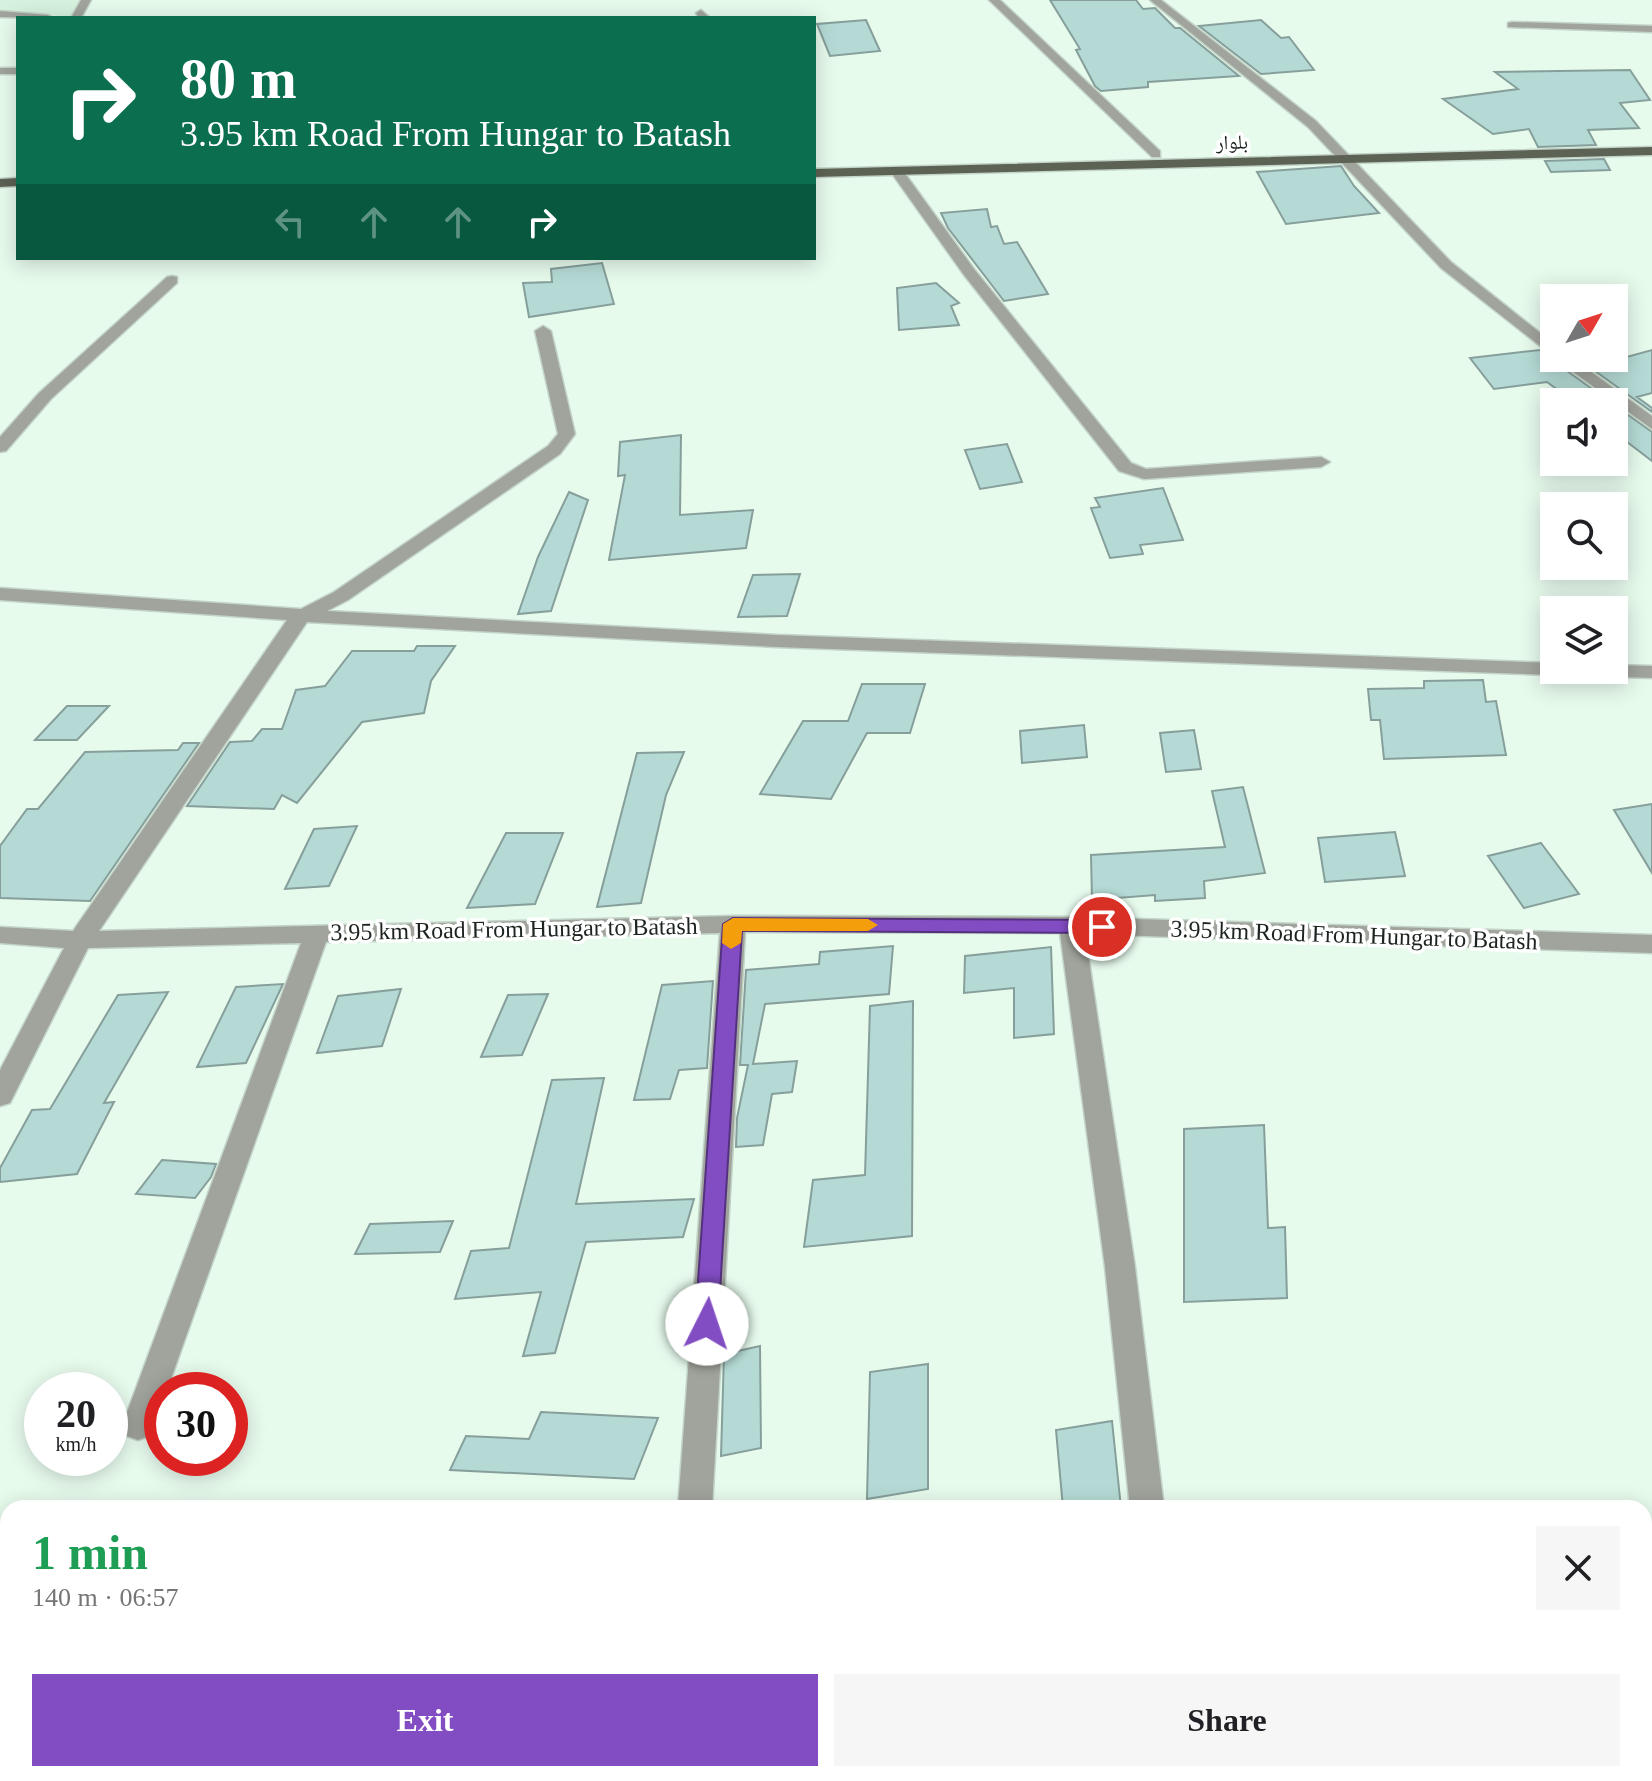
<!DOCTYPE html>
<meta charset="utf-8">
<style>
:root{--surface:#fff;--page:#f6f6f6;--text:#202124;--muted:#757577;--accent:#824cc3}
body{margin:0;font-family:"Times New Roman","Noto Naskh Arabic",serif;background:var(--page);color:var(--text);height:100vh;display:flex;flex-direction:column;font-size:30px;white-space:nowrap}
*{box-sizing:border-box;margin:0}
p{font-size:26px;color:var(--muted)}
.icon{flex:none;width:44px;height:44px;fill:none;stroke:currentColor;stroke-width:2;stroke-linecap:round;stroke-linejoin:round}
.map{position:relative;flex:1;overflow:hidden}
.sheet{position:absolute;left:0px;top:1500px;width:1652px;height:282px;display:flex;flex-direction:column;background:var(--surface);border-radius:24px 24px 0 0;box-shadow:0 4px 20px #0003}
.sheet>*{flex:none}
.hud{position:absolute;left:16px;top:16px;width:800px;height:244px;border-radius:0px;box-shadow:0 4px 20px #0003;background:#0b6e4f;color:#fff;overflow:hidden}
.needle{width:52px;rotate:51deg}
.tools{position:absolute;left:1540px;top:284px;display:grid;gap:16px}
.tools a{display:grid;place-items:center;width:88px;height:88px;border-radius:0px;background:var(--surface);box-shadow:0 4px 20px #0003;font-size:40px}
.speed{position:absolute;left:24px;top:1372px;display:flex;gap:16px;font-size:40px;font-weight:700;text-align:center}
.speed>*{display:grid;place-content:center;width:104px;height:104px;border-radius:50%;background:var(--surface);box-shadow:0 4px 20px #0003;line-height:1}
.speed small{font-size:20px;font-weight:400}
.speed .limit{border:12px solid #d22;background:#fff;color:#111}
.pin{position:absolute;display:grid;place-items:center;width:68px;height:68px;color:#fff;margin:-34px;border:4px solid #fff;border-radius:50%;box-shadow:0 2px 8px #0007}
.me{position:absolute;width:88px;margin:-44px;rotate:4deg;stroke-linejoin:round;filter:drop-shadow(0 0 6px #0008)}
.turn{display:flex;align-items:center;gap:28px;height:168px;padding:0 32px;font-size:36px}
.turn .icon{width:104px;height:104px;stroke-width:2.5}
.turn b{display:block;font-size:56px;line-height:68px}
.lanes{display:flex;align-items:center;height:76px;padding:0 32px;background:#0003;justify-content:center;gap:40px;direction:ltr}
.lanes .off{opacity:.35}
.round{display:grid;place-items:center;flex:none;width:84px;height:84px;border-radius:0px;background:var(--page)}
.headline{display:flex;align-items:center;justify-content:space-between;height:136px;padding:0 32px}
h1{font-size:48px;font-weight:800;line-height:60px;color:#1e9e55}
.action{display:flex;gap:16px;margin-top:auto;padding:16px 32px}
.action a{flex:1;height:92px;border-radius:0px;background:var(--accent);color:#fff;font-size:32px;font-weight:800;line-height:92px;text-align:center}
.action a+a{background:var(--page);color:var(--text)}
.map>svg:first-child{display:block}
.built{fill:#d6f2df}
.building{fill:#b5dad5;stroke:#869f9b;stroke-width:2}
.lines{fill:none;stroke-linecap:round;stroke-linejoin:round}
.minor-casing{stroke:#c3d4c8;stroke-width:3}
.major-casing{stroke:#c3d4c8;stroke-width:3}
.minor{fill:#a1a49c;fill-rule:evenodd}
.major{fill:#5c6254;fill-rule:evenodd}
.route{fill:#824cc3;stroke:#54317f;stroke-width:2}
.slow{fill:#f59e0b}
.labels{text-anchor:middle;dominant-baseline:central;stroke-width:7;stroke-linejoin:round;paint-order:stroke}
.far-street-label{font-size:20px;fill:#1d241f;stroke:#fff}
.street-label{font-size:24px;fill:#1d241f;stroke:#fff}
</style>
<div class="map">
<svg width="1652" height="1781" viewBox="0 0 1652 1781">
<rect width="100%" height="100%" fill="#e7fbed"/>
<path class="built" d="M0 0H80L71 17 0 10Z"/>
<path class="building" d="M1050 0H1136L1143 9 1155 8 1175 28H1180L1239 76 1148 82V87L1101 91 1095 86 1076 50 1080 49Z
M866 20 880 51 830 56 817 24Z
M1261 20 1281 38 1289 37 1314 70 1261 74 1199 26Z
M1630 70 1650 100 1620 103 1639 128 1588 130 1596 145 1538 147 1529 129 1493 134 1443 99 1518 89 1495 72Z
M1604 159 1610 170 1551 172 1545 161Z
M1341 166 1354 186 1379 213 1286 224 1257 172Z
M987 209 991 227 997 226 1004 244 1017 242 1048 294 1004 301 948 228 941 213Z
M602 263 614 304 529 317 523 283 552 282 551 269Z
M936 283 959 303 951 306 959 325 899 330 897 288Z
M1540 350 1552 360 1610 402H1574L1547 382 1494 389 1470 358Z
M1652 350V393L1637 397 1652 408V412L1577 358H1589L1598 365Z
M1614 405 1652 432V461L1614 432Z
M681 435 680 515 753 510 746 548 609 560 625 475 618 476 620 442Z
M1007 444 1022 482 980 489 965 450Z
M1163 488 1183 540 1140 545 1143 554 1110 558 1091 508 1100 507 1095 498Z
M569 492 588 500 551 611 518 614 538 557Z
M800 574 787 616 738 617 753 575Z
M417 646H455L431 681 424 713 362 722 297 803 282 795 274 809 187 806 230 742 252 741 262 729H282L296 690 325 686 352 651H414Z
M1483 680 1486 702 1496 701 1506 755 1384 759 1380 720H1371L1368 689 1424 688V681Z
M862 684H925L910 733H867L831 799 760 794 803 721H848Z
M67 706H109L77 740H35Z
M1084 725 1087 757 1022 763 1020 731Z
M1194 730 1201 769 1166 772 1160 733Z
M183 743H199L90 901 0 898V846L27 809H38L85 752 178 750Z
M684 752 666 795 641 903 597 907 637 753Z
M1243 787 1265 873 1204 881 1205 898 1155 901V895L1092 900 1091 855 1225 847 1212 791Z
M1652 804V873L1614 810Z
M357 826 329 886 285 889 314 829Z
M1395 832 1405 876 1325 882 1318 838Z
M506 833H563L535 904 467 908Z
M1541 843 1579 894 1524 908 1488 856Z
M893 946 889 994 765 1004 753 1064 797 1061 792 1092 772 1094 763 1145 736 1147 737 1118 748 1065H740L746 970 819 964 820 952Z
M1051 947 1054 1034 1014 1038V988L964 993 965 956Z
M713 981 707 1068 679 1070 670 1099 634 1100 662 985Z
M283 984 246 1063 197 1067 236 987Z
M401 989 382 1046 317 1053 338 996Z
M168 992 104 1103 114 1102 77 1174 0 1182V1168L32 1110 50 1109 118 995Z
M548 994 522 1055 481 1057 508 995Z
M913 1001 912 1236 804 1247 813 1180 865 1175 870 1006Z
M604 1078 576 1204 694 1199 683 1237 586 1242 555 1353 523 1356 541 1292 455 1299 471 1251 509 1248 552 1080Z
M1264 1125 1268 1228 1285 1227 1287 1298 1184 1302V1129Z
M162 1160 216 1164 211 1177 195 1198 136 1194Z
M453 1221 440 1252 355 1254 370 1224Z
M760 1346 761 1448 721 1456 724 1354Z
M928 1364V1489L867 1499 870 1372Z
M541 1412 658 1418 634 1479 450 1470 466 1436 529 1439Z
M1112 1421 1121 1508H1063L1056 1430Z"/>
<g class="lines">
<defs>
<path id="minor" d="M81 0H91L81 18H71Z
M989 0H1000L1160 151V157H1152Z
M1150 0H1161L1316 121 1451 262 1554 344V357L1441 268 1308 127Z
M701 10 710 18H699L696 13Z
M0 11 48 15 53 18 0 17Z
M1512 22 1652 26V32L1508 27V23Z
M0 68H18V74H0Z
M891 168H901L974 269 1131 463 1146 469 1321 457 1330 462 1321 467 1144 479 1119 471 964 275 890 171Z
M172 276 177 277V283L51 399 6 451 0 452V437L39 393 167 277Z
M543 326 551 331 575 434 560 454 348 600 327 611 777 635 1554 663V670H1564L1554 675 777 647 307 622 99 931 733 916 1071 917 1652 935V953L1085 934 1135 1267 1164 1508H1130L1105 1267 1060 933 745 932 712 1508H678L720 933 326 942 167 1390H162C162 1407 156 1421 149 1436L138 1440 127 1436 122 1426 301 943 88 948 10 1103 0 1106V1070L64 948 0 943V927L73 931 287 620 0 600V588L301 609 334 592 548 446 558 434 535 331Z
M1554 358H1572L1652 416V429Z
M1614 665 1652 666V678L1593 676 1583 670H1614Z
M659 1774H697L696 1781H658Z
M1158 1774H1196L1197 1781H1159Z"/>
<path id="major" d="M1652 147V155L814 177V169Z
M18 178V186L0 187V179Z"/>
</defs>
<use href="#minor" class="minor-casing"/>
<use href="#major" class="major-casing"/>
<use href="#minor" class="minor"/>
<use href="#major" class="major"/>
</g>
<path class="route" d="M733 918 1102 920 1112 927 1102 933 742 931 718 1324 715 1331 707 1334 699 1331 695 1324 723 924Z"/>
<path class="slow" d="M733 918 868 919 878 925 868 931H742L741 943 731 949 722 943 723 924Z"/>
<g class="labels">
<g class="far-street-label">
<text transform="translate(1232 142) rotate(-2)">بلوار</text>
</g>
<g class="street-label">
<text transform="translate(514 929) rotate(-1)">3.95 km Road From Hungar to Batash</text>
<text transform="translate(1354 935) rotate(2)">3.95 km Road From Hungar to Batash</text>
</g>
</g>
</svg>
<div class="tools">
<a><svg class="needle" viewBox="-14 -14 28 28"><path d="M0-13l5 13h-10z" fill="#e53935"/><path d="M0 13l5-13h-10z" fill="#757577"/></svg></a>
<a><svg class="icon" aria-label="sound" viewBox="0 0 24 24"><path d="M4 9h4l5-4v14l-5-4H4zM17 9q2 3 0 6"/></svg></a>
<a><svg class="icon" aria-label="search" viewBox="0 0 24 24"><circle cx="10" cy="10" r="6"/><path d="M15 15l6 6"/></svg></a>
<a><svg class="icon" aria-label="layers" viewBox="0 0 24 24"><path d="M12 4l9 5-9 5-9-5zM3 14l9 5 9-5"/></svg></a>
</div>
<div class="speed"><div>20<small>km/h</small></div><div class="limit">30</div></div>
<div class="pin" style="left:1102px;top:927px;background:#d93025"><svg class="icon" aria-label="arrive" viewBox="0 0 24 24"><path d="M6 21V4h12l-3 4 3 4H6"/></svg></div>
<svg class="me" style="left:707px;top:1324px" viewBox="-20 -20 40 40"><circle r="19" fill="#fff"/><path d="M0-13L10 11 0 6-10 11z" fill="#824cc3"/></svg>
<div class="hud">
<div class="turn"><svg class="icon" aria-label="right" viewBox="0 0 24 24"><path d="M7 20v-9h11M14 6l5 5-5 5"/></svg><div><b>80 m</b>3.95 km Road From Hungar to Batash</div></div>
<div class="lanes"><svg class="icon off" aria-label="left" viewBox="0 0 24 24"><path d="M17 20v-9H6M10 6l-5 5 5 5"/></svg><svg class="icon off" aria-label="ahead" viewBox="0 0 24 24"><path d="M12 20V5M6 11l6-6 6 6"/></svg><svg class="icon off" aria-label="ahead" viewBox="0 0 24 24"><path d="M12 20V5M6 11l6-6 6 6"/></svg><svg class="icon" aria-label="right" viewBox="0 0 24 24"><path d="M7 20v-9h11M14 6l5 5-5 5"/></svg></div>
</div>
<section class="sheet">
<div class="headline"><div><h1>1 min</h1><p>140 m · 06:57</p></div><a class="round"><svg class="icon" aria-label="close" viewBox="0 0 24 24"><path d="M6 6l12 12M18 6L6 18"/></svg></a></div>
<div class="action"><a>Exit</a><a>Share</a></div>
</section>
</div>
